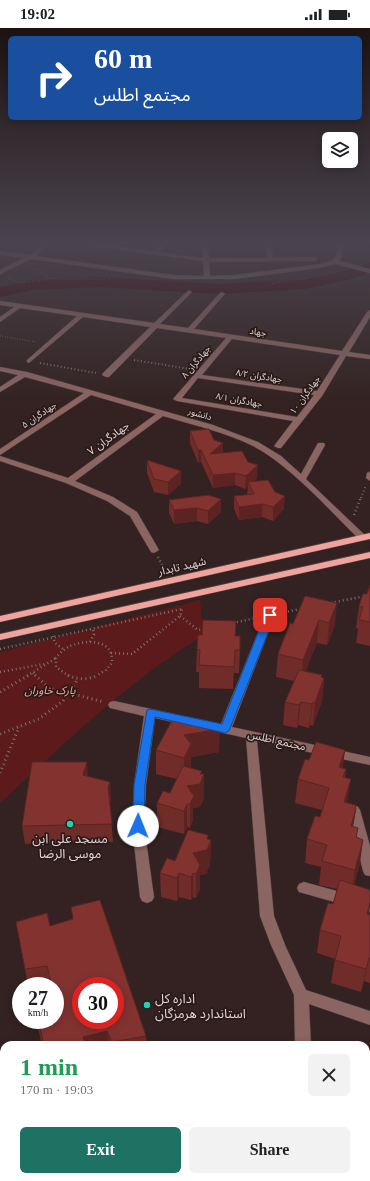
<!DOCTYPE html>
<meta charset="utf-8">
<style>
:root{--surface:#fff;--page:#f2f2f2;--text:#202124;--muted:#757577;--accent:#1e7264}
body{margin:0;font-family:"Times New Roman","Noto Sans Arabic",serif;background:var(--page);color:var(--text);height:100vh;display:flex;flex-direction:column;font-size:15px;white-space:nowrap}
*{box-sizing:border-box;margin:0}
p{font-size:13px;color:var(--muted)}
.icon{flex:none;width:22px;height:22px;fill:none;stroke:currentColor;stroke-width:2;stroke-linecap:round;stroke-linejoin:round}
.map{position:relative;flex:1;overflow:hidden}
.panel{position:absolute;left:0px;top:1013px;width:370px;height:140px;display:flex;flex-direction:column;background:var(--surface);border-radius:12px 12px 0 0;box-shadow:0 2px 10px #0003}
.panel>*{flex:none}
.banner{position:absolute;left:8px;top:8px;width:354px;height:84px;border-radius:6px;box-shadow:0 2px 10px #0003;background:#1a4fa0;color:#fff;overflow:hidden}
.buttons{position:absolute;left:322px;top:104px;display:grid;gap:8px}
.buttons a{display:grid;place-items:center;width:36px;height:36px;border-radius:6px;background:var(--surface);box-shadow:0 2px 10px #0003;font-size:20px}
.speed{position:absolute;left:12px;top:949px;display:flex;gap:8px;font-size:20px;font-weight:700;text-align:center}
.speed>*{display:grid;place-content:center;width:52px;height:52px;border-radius:50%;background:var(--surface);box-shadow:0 2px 10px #0003;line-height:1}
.speed small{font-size:10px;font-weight:400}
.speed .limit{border:6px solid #d22;background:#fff;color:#111}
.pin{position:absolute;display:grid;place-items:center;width:34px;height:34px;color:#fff;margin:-17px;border-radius:8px;box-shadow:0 2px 6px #0006}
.me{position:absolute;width:44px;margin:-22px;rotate:1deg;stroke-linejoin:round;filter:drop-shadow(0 0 3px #0008)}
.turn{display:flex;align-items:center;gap:14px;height:84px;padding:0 20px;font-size:18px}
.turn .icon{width:52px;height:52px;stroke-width:2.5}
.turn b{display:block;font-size:28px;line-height:34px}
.round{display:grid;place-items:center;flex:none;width:42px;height:42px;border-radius:6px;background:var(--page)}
.head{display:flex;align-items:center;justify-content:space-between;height:68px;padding:0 20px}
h1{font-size:24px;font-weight:600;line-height:30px;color:#1e9e55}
.button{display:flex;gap:8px;margin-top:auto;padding:8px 20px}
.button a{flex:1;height:46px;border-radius:6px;background:var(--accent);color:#fff;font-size:16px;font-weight:600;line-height:46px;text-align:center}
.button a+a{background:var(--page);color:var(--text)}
.status{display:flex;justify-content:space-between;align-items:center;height:28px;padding:0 20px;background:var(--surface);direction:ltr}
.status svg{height:11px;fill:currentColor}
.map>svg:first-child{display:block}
.built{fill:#412927}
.green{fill:#5c1b1a}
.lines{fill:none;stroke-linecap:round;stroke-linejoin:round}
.river{fill:#360002;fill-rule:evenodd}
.minor-casing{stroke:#4f3e3d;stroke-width:1}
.major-casing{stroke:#4f3e3d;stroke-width:1}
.path-far3{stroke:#7f706f;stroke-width:1.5;stroke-dasharray:0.5 2;stroke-linecap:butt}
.path-far2{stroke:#7f706f;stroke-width:2;stroke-dasharray:1 2.5;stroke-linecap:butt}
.path-far1{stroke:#7f706f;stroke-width:2.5;stroke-dasharray:1 3;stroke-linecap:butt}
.path{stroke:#7f706f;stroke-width:3;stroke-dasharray:1 3.5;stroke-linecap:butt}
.minor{fill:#8b6562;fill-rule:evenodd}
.major{fill:#f0a29c;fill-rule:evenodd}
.wall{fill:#702c29}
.shaded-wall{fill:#5b2422}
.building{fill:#823330;stroke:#5b2422;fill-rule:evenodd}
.route{fill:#1a73e8;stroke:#114b97}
.poi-dot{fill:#1bd5b2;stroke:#291917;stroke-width:1.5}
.labels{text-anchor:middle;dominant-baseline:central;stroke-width:3.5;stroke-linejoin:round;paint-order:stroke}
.far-street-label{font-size:9px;fill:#e0d4d3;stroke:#291917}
.street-label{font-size:11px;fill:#e0d4d3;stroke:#291917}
.park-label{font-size:11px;font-style:italic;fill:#f3aca6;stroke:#291917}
.near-poi-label{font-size:13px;fill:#e0d4d3;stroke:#291917}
</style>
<div class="status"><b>19:02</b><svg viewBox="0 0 49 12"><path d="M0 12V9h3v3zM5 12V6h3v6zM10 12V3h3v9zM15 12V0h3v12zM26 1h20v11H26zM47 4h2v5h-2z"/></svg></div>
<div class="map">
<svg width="370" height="1153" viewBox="0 0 370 1153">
<rect width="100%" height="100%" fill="#332221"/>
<path class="built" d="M271 214H313L310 230 274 229Z"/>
<path class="green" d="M200 572 204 607C128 653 65 715 0 775V624Z"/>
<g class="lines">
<path class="river" d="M370 234V244L355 250 306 261 219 266 98 259 32 262 0 269V259L32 252 98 249 219 256 306 251 346 243Z"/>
<defs>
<path id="minor" d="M48 214H54L36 228 173 247 204 248 203 233 87 218 84 216 88 214 153 223 162 214H168L159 224 203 230 202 214H208L209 230H268L265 214H271L273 230 315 229 318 231 315 233 209 234 210 248 234 247 320 236C336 232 336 231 338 214H344L342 229 339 233 370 241V245L335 236 320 240 234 251H173L31 231 0 246V242L24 230 0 227V223L30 227Z
M189 262 192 264 160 296 188 300 220 265 222 264 225 266 224 267 194 301 342 323 367 284 370 282V289L349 324 370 327V331L346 328 322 368 281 420H278L274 418 293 393 177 373 173 371 226 310 157 300 109 349H106L102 347 103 345 150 299 83 289 29 335 27 334V332L77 288 20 280 0 294V289L14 279 0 277V273L154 295ZM232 311 340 327 317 363 202 347ZM198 350 314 367 297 389 182 370Z
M0 339 27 344 213 397 258 414 281 428 301 446 318 415H324L325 417 306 451 368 510 366 512H360C328 481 291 438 253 418 225 404 193 397 163 388L75 453 113 469 137 484 159 522 154 525 151 524 130 488 107 473 66 455 0 433V428L68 450 156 386 91 367 0 427V421L84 365 25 349 0 364V359L18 347 0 343Z
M370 444V453L366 450 367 445Z
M270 584 275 587 232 699 370 729V737L257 713 274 888 285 917 306 962 370 983V997L309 976 311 1017H295L294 967 271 917 260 888 246 710 155 690 146 757 144 798 154 869 152 873 147 875 142 873 140 869 132 798 134 757 144 688 110 680 108 677 110 674 114 673 221 696 265 587Z
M354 777 358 779 360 782 370 818V848L365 847 363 843 348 782 350 779Z
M304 854 370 872V884L299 864 297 860 299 856Z
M300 1149H318V1153H300Z"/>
<path id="major" d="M370 505V511L0 594V588Z
M370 524V530L0 612V606Z"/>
</defs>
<use href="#minor" class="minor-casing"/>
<use href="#major" class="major-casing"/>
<path class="path-far3" d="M316 224 317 214
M30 240 40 242 50 251
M8 250 21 255 50 251H110
M272 255 309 250
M0 308 37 314"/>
<path class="path-far2" d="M134 332 190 341
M40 335 96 345
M361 470 366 457"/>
<path class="path-far1" d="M354 487 361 469
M158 529 166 544
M331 575 370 567
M280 585 301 581
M180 588 198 602 205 601
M233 595 256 590
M53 608 55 615 63 621
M90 614 94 606 92 599
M0 621 182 581
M111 625 132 626 180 588 182 581
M0 644 44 636
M33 645 36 648
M27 648 56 630
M69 648 56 639V630C59 626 63 622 68 619 79 613 105 610 111 625 112 628 112 632 112 635L106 642 96 648"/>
<path class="path" d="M35 647 49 660 104 674
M68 647C78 652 88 652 98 647
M0 664 29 647
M0 706 39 691 63 673 78 651
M0 745 19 699"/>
<use href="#minor" class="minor"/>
<use href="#major" class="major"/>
</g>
<path class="wall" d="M190 403 223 415V425L248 434 257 450 253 454 284 481 273 493 262 489 239 492 234 481V468L247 467 248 458 245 461 235 457 213 460 201 434 198 435 190 415Z
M147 432 181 443V456L168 467 154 464 147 445Z
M221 471V484L208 496 197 493 174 496 169 485V472Z
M370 557V618L356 615 358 601 356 600 359 578 367 566Z
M305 568 335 597 327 617 317 615 305 643 322 647V650H324L322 673 313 698 310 697 309 700 298 697 297 700 283 697 285 674 294 653 276 649 278 626 293 596Z
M235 608 240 622 239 645H234L233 661 199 660V644H196L197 621Z
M198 696 219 724 191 729V740L201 746H204V770L200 779 193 780V792L190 800 187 799 184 806 157 799V775L170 765 177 751 156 746V722Z
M345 722 342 740 346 741 345 750 347 775 356 781 353 798 357 809 360 835 354 857 369 887H370V955L364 953 361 964 331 955 335 931 317 925 320 902 333 876 337 861 319 857 321 839 305 835 307 811 320 789 322 782 295 775 298 751 309 732Z
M88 748 111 772 110 776 113 814 25 816 22 798Z
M208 807V811L211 812 210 836 206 846 200 847V861L196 870 193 869 191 872 179 869 177 873 161 869 160 845 175 833Z
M16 894 50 898 146 1008 147 1017H42L36 992H55V958H50L49 956 34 958H28Z"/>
<path class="shaded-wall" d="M223 415V427L210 426Z
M198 422H201V434L198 435Z
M258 437 257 450 249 457 248 454V458L245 461 246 448Z
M181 443V456L168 467V454Z
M235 445V457L213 460V447Z
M285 468 284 481 273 493V479Z
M221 471V484L208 496V483Z
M262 476V489L239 492V479Z
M197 480V493L174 496V482Z
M337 575 335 597 327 617 329 595Z
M319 592 317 615 301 655 303 632Z
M235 622 234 645 233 661 234 639Z
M322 647 320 661 324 650 322 673 313 698 315 675Z
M301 674 298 697 297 700 299 677Z
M313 674 310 697 309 700 312 676Z
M198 693V704L220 701 219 724 191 729V739L184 753V707Z
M345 722 342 745 339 739Z
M87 734 88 752 83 747Z
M202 743 201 752 204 746V770L200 779 193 780V792L190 800V776L187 758 200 746Z
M351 751 347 775 340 798 344 774Z
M110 754 111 772 109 778 108 759Z
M187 776V799L184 806V783Z
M356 781 352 805 351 798Z
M208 807V820L211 812 210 836 206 846 200 847V861L196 870V846L193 845V869L191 872V849L193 825 207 811Z
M363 812 360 835 351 865 355 842Z
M179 845V869L177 873V850Z
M370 874V878L369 886 363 910 367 886Z
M369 930 364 953 361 964 366 941Z
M107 1003 109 1017H84L83 1009Z"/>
<path class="building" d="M209 401 214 412 223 415 210 426 242 423 248 434 258 437 246 448 235 445 213 447 201 422H198L190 403Z
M147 432 181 443 168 454 154 451Z
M268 452 275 464 285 468 273 479 262 476 239 479 234 468 254 466 248 454Z
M208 467 221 471 208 483 197 480 174 482 169 472Z
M370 557V594L359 592 363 579 359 578 363 566H367Z
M305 568 337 575 329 595 319 592 303 632 278 626 290 595 293 596Z
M203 592 236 593 235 608H240V622H235L234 639 199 637 200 622 197 621 198 607H202Z
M299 642 322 647 321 649 324 650 315 675 313 674 312 676 301 674 299 677 285 674Z
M175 687 198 693 197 695 220 701 184 707 191 716 184 730 156 722Z
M316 714 345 722 339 739 346 741 343 749 351 751 344 774 355 777 356 781 351 798 358 800 356 809 363 812 355 842 322 833 327 817 307 811 315 788 320 789 329 760 298 751 305 731 309 732Z
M32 734H87L83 747 110 754 108 759 112 796 22 798Z
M183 738 202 743 200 746H204L200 756 187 758 194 768 190 776H187L184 783 157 775 163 763 170 765Z
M188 802 208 807 207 811 211 812 207 822 193 825 200 837 196 846 193 845 191 849 179 845 177 850 160 845 167 830 175 833Z
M340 852 370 862V874L367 886 370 887V930H369L366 941 335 932 341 908 320 902 328 875 333 876Z
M100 872 146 1008 112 1014 107 1003 83 1009 86 1017H44L38 992H55V958H52L47 938 25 941 16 894 47 885 50 898 73 891 71 879ZM81 958H115V992H81Z"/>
<linearGradient id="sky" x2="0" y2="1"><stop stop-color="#1c1312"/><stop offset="0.57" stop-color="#4a444e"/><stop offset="1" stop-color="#4a444e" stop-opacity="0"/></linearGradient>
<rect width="370" height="376" fill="url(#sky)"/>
<path class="route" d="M270 584 275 587 229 703 225 705 155 689 145 757 144 798 143 801 138 802 134 801 133 798 134 757 147 682 150 681 222 696 265 587Z"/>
<g class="poi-dot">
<circle cx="70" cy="796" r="4"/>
<circle cx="147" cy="977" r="4"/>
</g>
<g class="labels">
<g class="far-street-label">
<text transform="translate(258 304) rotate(8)">جهاد</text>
<text transform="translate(196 334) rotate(-50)">جهادگران ۸</text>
<text transform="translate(259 348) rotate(9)">جهادگران ۸/۲</text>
<text transform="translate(305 367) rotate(-54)">جهادگران ۱۰</text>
<text transform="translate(239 372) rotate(10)">جهادگران ۸/۱</text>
<text transform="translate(200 386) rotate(16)">دانشور</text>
<text transform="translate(39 387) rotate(-34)">جهادگران ۵</text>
</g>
<g class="street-label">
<text transform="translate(108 410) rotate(-36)">جهادگران ۷</text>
<text transform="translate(182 538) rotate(-13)">شهید تابدار</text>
<text transform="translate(277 712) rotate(13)">مجتمع اطلس</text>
</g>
<g class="park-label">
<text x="50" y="662">پارک خاوران</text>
</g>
<g class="near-poi-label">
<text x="70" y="810">مسجد علی ابن<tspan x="70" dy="15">موسی الرضا</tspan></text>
<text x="155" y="970" text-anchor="start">اداره کل<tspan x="155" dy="15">استاندارد هرمزگان</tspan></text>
</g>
</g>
</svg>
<div class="buttons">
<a><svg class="icon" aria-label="layers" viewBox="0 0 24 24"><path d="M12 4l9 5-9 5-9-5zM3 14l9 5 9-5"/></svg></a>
</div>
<div class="speed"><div>27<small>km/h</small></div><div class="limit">30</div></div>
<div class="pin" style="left:270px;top:587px;background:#d93025"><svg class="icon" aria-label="arrive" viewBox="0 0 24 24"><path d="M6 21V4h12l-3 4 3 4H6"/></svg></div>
<svg class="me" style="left:138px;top:798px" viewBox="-20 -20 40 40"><circle r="19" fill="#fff"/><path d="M0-13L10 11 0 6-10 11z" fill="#1a73e8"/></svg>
<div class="banner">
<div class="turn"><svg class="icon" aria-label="right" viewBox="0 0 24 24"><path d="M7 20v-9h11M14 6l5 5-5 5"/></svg><div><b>60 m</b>مجتمع اطلس</div></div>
</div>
<section class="panel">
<div class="head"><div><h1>1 min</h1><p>170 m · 19:03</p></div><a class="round"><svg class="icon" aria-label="close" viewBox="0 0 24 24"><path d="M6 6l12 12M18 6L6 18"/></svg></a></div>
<div class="button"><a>Exit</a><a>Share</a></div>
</section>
</div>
